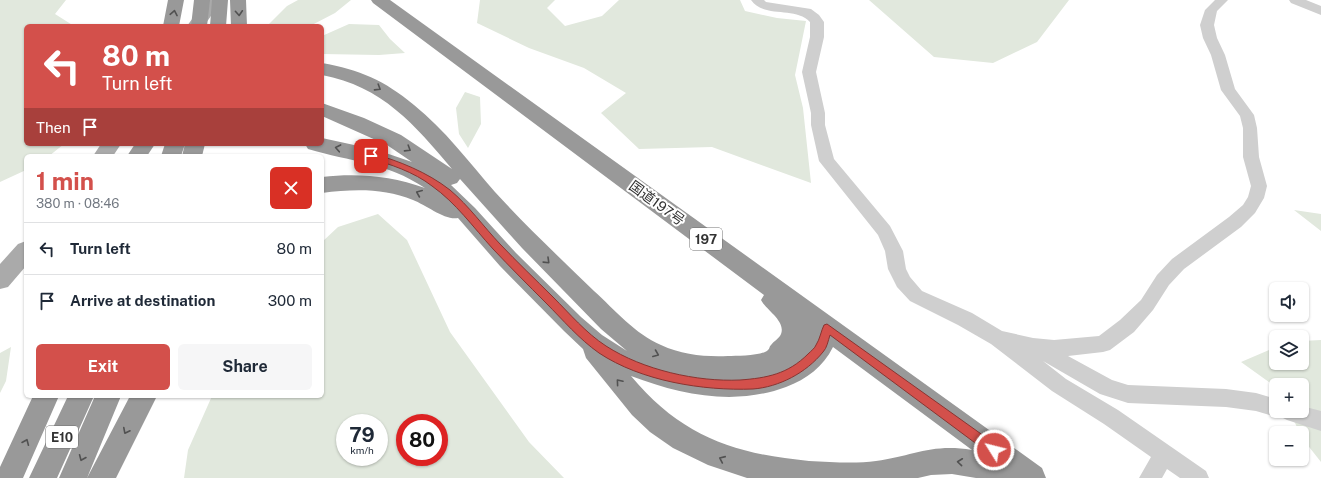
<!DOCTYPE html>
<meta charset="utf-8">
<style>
:root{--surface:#fff;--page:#f6f6f7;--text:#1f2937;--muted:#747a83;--line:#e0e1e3;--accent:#d3504b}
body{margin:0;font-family:"Public Sans","Noto Sans JP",sans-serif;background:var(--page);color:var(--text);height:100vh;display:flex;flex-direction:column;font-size:15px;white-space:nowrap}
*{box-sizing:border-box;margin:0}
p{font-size:13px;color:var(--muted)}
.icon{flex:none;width:22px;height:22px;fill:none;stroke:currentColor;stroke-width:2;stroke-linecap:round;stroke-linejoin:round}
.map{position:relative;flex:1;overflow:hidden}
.details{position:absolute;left:24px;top:154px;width:300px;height:244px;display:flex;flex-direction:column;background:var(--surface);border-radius:6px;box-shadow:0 1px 3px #0004}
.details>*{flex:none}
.banner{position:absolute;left:24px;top:24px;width:300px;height:122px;border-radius:6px;box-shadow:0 1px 3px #0004;background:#d3504b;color:#fff;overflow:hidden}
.fabs{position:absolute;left:1269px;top:282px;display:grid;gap:8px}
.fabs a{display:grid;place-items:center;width:40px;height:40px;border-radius:6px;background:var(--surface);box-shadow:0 1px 3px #0004;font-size:20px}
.speed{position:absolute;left:336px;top:414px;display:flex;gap:8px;font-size:20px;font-weight:700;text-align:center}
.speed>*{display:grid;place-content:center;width:52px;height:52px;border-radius:50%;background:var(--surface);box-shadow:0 1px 3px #0004;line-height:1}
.speed small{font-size:10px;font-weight:400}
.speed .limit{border:6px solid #d22;background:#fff;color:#111}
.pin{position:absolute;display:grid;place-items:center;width:34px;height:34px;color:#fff;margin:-17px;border-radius:8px;box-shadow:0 2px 6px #0006}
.me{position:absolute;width:44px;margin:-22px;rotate:306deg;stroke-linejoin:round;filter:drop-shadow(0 0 3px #0008)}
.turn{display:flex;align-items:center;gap:14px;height:84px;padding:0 12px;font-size:18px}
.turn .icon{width:52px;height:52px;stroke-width:2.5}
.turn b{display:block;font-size:28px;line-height:34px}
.then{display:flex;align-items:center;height:38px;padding:0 12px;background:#0003;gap:8px;font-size:15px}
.round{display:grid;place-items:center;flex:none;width:42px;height:42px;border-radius:6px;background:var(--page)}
.head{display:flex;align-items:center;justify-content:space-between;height:68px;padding:0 12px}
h1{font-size:24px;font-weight:700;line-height:30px;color:var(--accent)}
.cta{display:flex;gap:8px;margin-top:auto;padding:8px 12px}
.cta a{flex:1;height:46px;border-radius:6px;background:var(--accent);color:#fff;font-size:16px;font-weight:700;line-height:46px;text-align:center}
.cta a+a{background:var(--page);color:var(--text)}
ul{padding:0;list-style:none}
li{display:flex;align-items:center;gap:12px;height:52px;padding:0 12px;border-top:1px solid var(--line)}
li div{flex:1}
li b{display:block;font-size:15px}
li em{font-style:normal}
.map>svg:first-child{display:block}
.green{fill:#e1e8dd;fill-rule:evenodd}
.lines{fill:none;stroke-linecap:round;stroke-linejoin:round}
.minor{fill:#cfcfcf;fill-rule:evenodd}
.major{fill:#aaa;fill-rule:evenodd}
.highway{fill:#999;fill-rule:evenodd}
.oneway{stroke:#515151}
.route{fill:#d3504b;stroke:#893431}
.labels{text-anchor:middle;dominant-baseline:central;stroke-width:4;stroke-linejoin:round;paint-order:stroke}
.shield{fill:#fff;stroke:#707070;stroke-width:1}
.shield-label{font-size:13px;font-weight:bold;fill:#323232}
.street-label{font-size:14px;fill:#323232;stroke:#fff}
</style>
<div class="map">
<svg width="1321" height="478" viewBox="0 0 1321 478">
<rect width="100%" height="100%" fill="#fff"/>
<path class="green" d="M0 0H66L55 14 74 26H26V144H64L49 156H26V170L0 182Z
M298 0H351L335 13 310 26H267L287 6Z
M480 0H555L547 8 565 26 602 16 619 0H740L745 11 777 18 806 21 795 75 803 108 811 183 712 147 639 149 601 113 626 93 584 68 529 48 477 23Z
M869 0H1069L1037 42 993 63 934 57Z
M349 24 379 25 390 39 405 53 379 55 322 54V36Z
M465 92 480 97 481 124 468 148 459 134 456 108Z
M1294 210 1321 214V231Z
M378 214 407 240 450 332 529 442 564 478H184L188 450 212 396H322V242L338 227ZM345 423H379V457H345ZM405 423H439V457H405Z
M1321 340V462L1302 438V433H1300L1289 411H1302V385H1276V387L1241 362 1276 347V363H1302V341Z
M11 347 6 381 0 393V353Z"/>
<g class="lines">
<path class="minor" d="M751 0H764L766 2 811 9 819 15 824 22V37L816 72 825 113V125L834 159 890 226 903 251 906 269 910 277 922 291 972 313 1002 331 1033 338 1054 340 1099 336 1120 320 1141 300 1157 275 1172 259 1229 217 1243 205 1248 197 1251 186 1243 157V128L1240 116 1221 90 1211 55 1203 38 1200 25 1205 10 1215 0H1228L1217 11 1214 25 1217 38 1225 55 1235 89 1254 115 1257 128 1259 157 1267 186 1264 198 1255 213 1241 227 1184 269 1169 285 1153 310 1134 332 1110 350 1103 352 1068 356 1112 380 1128 385 1226 389 1256 393 1276 399V411H1302V406L1321 411V431L1287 420 1279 416 1276 417 1256 411 1226 407 1128 403 1100 394 1043 361 1066 379 1118 410 1206 471 1209 478H1180L1167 469 1162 478H1139L1151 457 1104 424 1052 391 991 344 958 325 910 301 897 287 888 269 885 251 878 235 819 161 811 125V113L802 72 810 37V22C795 6 764 19 751 0Z
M1289 0H1306L1321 6V15L1291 3Z"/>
<path class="major" d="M206 0H222L204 26H187Z
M101 144H121L113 156H93Z
M26 241V266L8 287 0 289V264L18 244Z"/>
<path class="highway" d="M168 0H184L179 26H163Z
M194 0H210L207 26H191Z
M212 0H228L226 26H210Z
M230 0H246L247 26H231Z
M371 0H390L1042 468 1046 478H976L952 474 931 475 918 478H747L708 465 673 448 650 432 632 415 586 358 583 349 564 331 500 266 458 218C446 221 426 205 413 200 384 188 353 189 322 193V177C358 173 391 176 425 188 386 162 351 162 308 149L305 144H322V138L377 150 412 162 387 145 322 116V103L364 118 401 135 452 169C415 125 382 86 322 75V63C360 70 384 80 414 105 445 130 469 162 495 192 526 226 560 258 594 291 615 310 635 334 661 345 682 355 706 357 728 356 737 356 762 356 768 350 770 348 769 347 771 345 774 341 778 339 780 336 788 322 767 311 761 300L764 295 373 3ZM460 179 522 248 601 329 627 351 602 335 581 317 516 253 475 208 451 185 457 183ZM833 347 972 450C932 443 913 456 876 461 855 464 831 462 809 461 734 454 681 436 631 376 681 395 735 406 786 387 807 379 823 367 833 347Z
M135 144H155L147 156H127Z
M165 144H185L181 156H161Z
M185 144H205L202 156H182Z
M33 396H59L23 478H0V467Z
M68 396H94L57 478H29Z
M95 396H121L87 478H59Z
M130 396H157L116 478H87Z"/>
</g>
<defs><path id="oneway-chevron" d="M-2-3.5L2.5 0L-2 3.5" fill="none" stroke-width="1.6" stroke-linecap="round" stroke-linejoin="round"/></defs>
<g class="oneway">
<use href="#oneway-chevron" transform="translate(174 13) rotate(-79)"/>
<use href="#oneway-chevron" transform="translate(239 13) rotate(86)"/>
<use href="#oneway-chevron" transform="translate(378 88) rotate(32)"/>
<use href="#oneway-chevron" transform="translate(338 148) rotate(-169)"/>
<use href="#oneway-chevron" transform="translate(408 149) rotate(32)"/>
<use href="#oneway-chevron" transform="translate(419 193) rotate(-157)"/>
<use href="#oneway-chevron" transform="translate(547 261) rotate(44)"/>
<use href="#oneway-chevron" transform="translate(656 354) rotate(22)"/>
<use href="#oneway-chevron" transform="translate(619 382) rotate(-130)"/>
<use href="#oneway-chevron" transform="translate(126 431) rotate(117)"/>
<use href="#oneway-chevron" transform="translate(26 442) rotate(-67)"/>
<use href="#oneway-chevron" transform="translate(82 458) rotate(113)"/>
<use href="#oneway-chevron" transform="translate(722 459) rotate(-156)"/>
<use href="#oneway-chevron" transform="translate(960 462) rotate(-174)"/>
</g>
<path class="route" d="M371 153C399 161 427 172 450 190 469 206 483 226 500 244 517 262 535 279 553 297 570 314 586 333 606 346 643 370 697 382 740 380 767 378 788 374 808 354 811 351 815 348 816 345 820 339 821 331 824 325L827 324 998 446 999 450 998 454 994 455 990 454 830 335C828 341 827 348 823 352 806 373 779 387 753 389 703 391 641 381 599 353 579 339 563 320 546 303 528 285 510 267 493 249 473 227 456 203 432 186 414 172 390 164 368 158L367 156 368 154Z"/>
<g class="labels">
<g class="shield">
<rect x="690" y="228" width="32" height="22" rx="3"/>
<rect x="46" y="426" width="32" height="22" rx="3"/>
</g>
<g class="shield-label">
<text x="706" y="239">197</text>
<text x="62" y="437">E10</text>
</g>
<g class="street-label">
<text transform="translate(657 203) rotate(36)">国道197号</text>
</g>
</g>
</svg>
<div class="fabs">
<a><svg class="icon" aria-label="sound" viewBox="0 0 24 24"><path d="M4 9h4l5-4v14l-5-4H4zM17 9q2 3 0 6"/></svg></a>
<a><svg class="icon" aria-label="layers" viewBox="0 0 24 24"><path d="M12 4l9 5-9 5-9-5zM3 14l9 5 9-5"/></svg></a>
<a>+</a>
<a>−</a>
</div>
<div class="speed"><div>79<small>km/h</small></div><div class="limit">80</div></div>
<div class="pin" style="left:371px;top:156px;background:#d93025"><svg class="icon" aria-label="arrive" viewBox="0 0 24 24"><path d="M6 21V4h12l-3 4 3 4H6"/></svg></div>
<svg class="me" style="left:994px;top:450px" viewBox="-20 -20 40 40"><circle r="17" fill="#d3504b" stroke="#fff" stroke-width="3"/><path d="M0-11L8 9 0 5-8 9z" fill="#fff"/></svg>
<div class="banner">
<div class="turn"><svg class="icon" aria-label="left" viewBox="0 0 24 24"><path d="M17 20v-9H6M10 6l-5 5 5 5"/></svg><div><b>80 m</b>Turn left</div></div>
<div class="then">Then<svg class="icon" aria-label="arrive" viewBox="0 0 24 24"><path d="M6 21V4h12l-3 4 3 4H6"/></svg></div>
</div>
<section class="details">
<div class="head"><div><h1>1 min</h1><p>380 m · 08:46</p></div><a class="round" style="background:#d93025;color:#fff"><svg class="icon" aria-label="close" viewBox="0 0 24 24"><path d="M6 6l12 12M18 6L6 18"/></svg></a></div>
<ul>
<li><svg class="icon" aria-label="left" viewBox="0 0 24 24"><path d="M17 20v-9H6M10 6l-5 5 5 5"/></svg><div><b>Turn left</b></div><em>80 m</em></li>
<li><svg class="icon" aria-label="arrive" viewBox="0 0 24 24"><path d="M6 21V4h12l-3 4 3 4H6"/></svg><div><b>Arrive at destination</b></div><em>300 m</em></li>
</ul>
<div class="cta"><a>Exit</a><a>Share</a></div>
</section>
</div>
